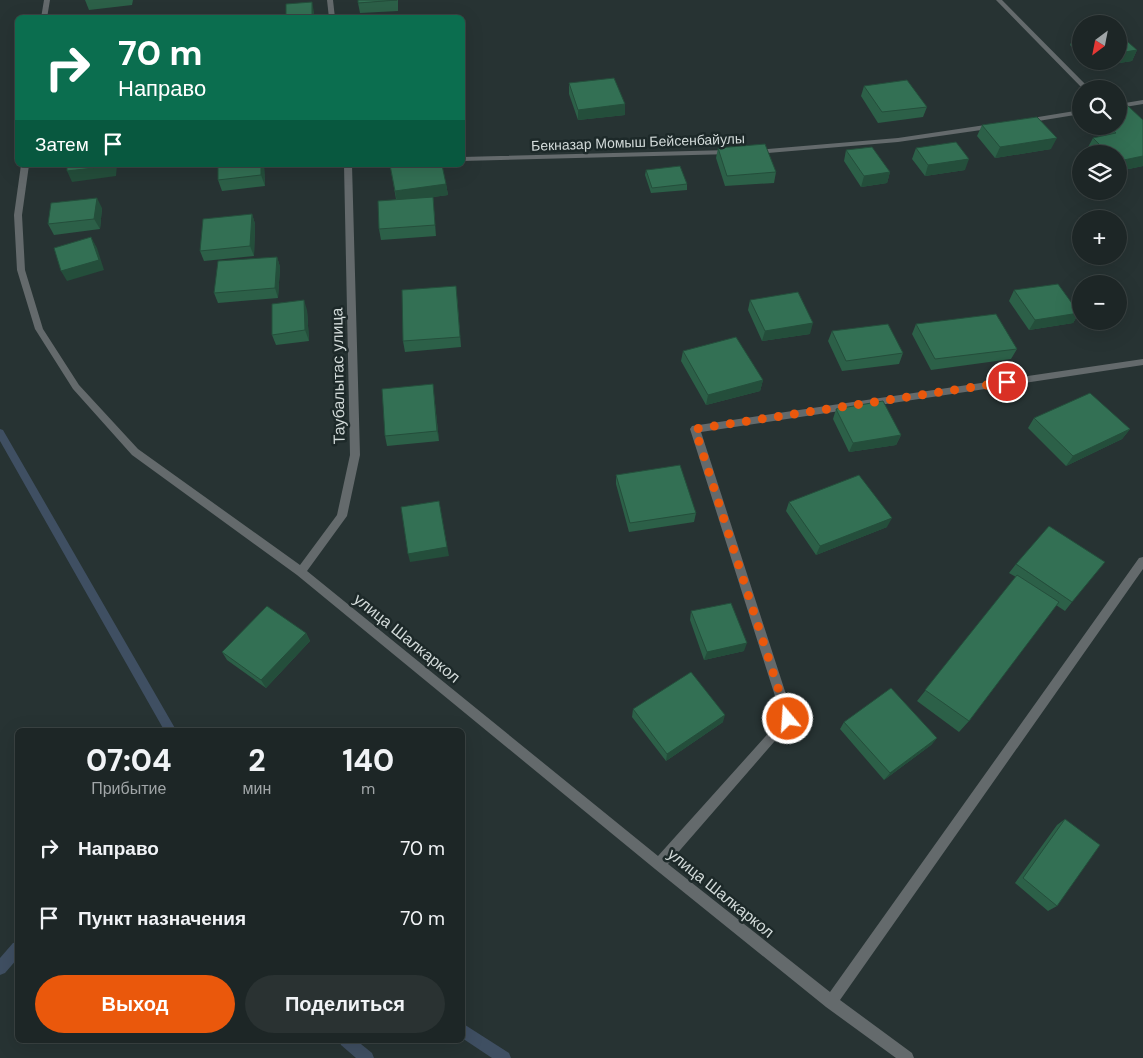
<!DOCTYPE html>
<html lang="ru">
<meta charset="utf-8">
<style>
:root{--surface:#1d2626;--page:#2a3232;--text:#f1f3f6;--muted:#a0a5a7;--line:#3b4343;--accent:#ea580c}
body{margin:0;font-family:"DM Sans",sans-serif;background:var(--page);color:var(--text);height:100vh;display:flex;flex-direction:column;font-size:19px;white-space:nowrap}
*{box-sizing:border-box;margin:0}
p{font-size:16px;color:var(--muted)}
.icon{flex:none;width:28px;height:28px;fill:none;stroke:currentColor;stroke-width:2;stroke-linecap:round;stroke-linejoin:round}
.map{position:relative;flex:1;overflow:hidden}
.panel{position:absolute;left:15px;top:728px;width:450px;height:315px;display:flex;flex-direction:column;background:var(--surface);border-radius:8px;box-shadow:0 5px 20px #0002,0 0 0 1px var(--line)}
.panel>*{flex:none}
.hud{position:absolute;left:15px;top:15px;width:450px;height:152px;border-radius:8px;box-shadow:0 5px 20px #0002,0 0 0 1px var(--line);background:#0b6e4f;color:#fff;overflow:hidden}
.needle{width:32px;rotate:212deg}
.fabs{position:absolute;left:1072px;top:15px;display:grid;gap:10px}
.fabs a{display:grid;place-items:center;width:55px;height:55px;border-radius:50%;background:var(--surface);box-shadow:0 5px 20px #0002,0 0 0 1px var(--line);font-size:25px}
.pin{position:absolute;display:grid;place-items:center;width:42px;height:42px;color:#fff;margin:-21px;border:2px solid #fff;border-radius:50%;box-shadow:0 1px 5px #0007}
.me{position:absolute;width:55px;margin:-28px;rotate:342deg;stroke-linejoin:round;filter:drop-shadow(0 0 4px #0008)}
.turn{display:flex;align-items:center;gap:18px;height:105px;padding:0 20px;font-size:22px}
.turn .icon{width:65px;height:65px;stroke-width:2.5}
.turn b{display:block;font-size:35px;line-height:42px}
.then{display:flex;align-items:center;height:48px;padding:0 20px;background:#0003;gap:10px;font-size:19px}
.eta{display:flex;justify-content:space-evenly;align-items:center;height:85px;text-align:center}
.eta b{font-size:30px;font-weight:800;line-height:35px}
.button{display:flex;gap:10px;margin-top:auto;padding:10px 20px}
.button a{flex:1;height:58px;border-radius:30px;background:var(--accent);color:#fff;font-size:20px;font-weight:800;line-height:58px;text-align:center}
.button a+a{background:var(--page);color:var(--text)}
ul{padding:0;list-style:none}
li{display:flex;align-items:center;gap:15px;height:70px;padding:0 20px}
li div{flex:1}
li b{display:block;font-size:19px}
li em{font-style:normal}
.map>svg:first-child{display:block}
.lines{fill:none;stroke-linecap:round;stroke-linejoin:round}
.stream{fill:#3f4f62;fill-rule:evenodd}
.minor{fill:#646a6c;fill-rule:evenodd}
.wall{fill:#2c6048}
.shaded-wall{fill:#244e3b}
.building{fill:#337054;stroke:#244e3b}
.route{stroke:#ea580c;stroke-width:9;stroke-dasharray:0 16.2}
.labels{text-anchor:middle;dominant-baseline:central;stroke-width:5;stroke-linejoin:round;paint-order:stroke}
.far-street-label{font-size:14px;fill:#d2dad9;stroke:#1d2929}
.street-label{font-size:16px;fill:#d2dad9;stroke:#1d2929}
</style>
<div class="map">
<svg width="1143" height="1058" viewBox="0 0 1143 1058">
<rect width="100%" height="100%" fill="#273333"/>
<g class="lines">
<path class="stream" d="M0 429 3 430 176 730H164L0 441Z
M18 942V958L5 973 0 975V958L13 943Z
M462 1023 509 1053 511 1058H492L462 1038Z
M339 1040H356L372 1053 374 1058H356L341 1045Z"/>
<path class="minor" d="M44 0H50L47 18H41Z
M327 0H333L335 18H329Z
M996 0H1002L1090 89H1083Z
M1143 100V104L1119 108V104Z
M1081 110V114L1026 123 1022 121 1026 119Z
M992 124 996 126 995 128 898 142 756 154 752 152 756 150 898 138Z
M729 150H732V154L462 161V157Z
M21 165H29L22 215 25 270 43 329 79 385 138 449 300 565 337 515 350 455 344 165H352L360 455 347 516 307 571 658 856 782 718 690 429 692 426 1143 359V365L701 432 794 719 668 864 830 992 1139 558 1143 557V569L840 1000 912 1053 914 1058H896L826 1007 655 869 297 575 132 455 73 389 35 329 17 270 14 215Z"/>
</g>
<path class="wall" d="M85 0H133L132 5 89 10Z
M398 0V11L360 13 358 3Z
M1081 34V56L1070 45 1074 35Z
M1137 50 1132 61 1093 67 1087 61H1119Z
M569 83 625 104V115L578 120 569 94Z
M864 86 927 107 923 117 878 123 861 96Z
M1143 120V166L1119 171V154H1092L1087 149 1093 138 1102 136 1092 126H1119Z
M982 125 1051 149 995 158 977 136Z
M718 148 776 172 774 183 725 186 716 158Z
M916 148 965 170 925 176 912 159Z
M846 150 890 172 887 183 861 187 844 161Z
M218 165H264L265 186 222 191 218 180Z
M390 165 446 184 448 195 433 197 436 236 381 240 379 229 396 199Z
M646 170 687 184V190L651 193 645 175Z
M102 208 100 229 54 235 48 224Z
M252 214 255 224 254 256 204 261 200 251Z
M277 257 280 267 278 298 218 303 214 293Z
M1014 290 1079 313 1073 323 1029 330 1009 301Z
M457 296 461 347 405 352 403 341Z
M750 300 810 334 762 341 748 310Z
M307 310 309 341 276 345 272 335Z
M916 324 1017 349 1011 359 931 370 912 334Z
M832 331 903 353 899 364 842 371 828 341Z
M683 351 763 380 760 391 706 405 681 361Z
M434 394 439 441 387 446 385 436Z
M836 409 901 435 896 445 849 452 833 419Z
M1034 418 1130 429 1122 439 1066 466 1028 428Z
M616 475 696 513 694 522 629 532 616 484Z
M789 502 887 527 816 555 786 511Z
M1016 564 1072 602 1065 611 1056 605 969 721 959 732 917 701 1016 577 1009 573Z
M691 611 744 651 704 660 690 620Z
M306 633 310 641 266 688 227 660 222 652Z
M633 709 723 722 666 761 632 717Z
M844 722 937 738 931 745 884 780 840 729Z
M1065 819 1057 906 1048 911 1015 883 1057 825Z"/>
<path class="shaded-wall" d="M312 2 314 12V18H312Z
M1137 50 1132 61 1093 67 1096 61H1119V53Z
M625 104V115L578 120V110Z
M1057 138 1051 149 995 158 1000 147Z
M1143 156V166L1119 171V161Z
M969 159 965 170 925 176 928 165Z
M111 165H117L116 176 72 182 67 171Z
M261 165H264L265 186 261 175Z
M890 172 887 183 861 187 864 176Z
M446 184 448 195 433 197 436 236 435 225 397 202 395 191Z
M97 198 102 208 100 229 94 219Z
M252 214 255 224 254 256 250 246Z
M91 237 97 248 104 270 67 281 61 271Z
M277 257 280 267 278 298 275 288Z
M304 300 307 310 309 341 305 330Z
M1079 313 1073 323 1029 330 1035 320Z
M813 323 810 334 762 341 765 331Z
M763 380 760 391 706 405 708 395Z
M433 384 434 394 439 441 437 431Z
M1130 429 1122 439 1066 466 1073 456Z
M901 435 896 445 849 452 853 443Z
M439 501 449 556 410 562 408 554Z
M892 518 887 527 816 555 820 546Z
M306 633 310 641 266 688 261 680Z
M747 643 744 651 704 660 707 652Z
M725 715 723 722 666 761 667 754Z
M937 738 931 745 884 780 890 773Z"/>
<path class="building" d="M358 0H397L358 3Z
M312 2V18H286V4Z
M1081 34V41L1074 35Z
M1119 34 1137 50 1119 53Z
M614 78 625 104 578 110 569 83Z
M907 80 927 107 882 112 864 86Z
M1127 105 1143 120V156L1119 161V154H1109L1093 138 1116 133 1109 126H1119V107Z
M1037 117 1057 138 1000 147 982 125Z
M956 142 969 159 928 165 916 148Z
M765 144 776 172 727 176 718 148Z
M872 147 890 172 864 176 846 150Z
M67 165H111V166L67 171Z
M218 165H261V175L218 180Z
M390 165H442L446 184 395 191Z
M680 166 687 184 652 188 646 170Z
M433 197 435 225 379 229 378 201Z
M97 198 94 219 48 224 51 203Z
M252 214 250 246 200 251 203 219Z
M91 237 99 260 61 271 54 248Z
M277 257 275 288 214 293 218 261Z
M1058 284 1079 313 1035 320 1014 290Z
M456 286 460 337 403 341 402 290Z
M798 292 813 323 765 331 750 300Z
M304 300 305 330 272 335V304Z
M996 314 1017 349 935 359 916 324Z
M888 324 903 353 846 361 832 331Z
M736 337 763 380 708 395 683 351Z
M433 384 437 431 385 436 382 389Z
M1090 393 1130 429 1073 456 1034 418Z
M883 401 901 435 853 443 836 409Z
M680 465 696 513 630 523 616 475Z
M859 475 892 518 820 546 789 502Z
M439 501 447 547 408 554 401 507Z
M1049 526 1105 562 1072 602 1016 564Z
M1017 575 1059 602 969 721 925 690Z
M731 603 747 643 707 652 691 611Z
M267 606 306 633 261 680 222 652Z
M691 672 725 715 667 754 633 709Z
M891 688 937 738 890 773 844 722Z
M1065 819 1100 845 1057 906 1023 878Z"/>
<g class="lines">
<path class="route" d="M788 719 695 429 1007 382"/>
</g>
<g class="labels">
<g class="far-street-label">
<text transform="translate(638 142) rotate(-2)">Бекназар Момыш Бейсенбайулы</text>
</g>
<g class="street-label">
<text transform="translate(338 376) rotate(-91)">Таубалытас улица</text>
<text transform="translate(407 638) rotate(39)">улица Шалкаркол</text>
<text transform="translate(721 893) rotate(39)">улица Шалкаркол</text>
</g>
</g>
</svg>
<div class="fabs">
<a><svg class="needle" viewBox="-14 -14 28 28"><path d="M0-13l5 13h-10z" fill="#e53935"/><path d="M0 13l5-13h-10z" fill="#a0a5a7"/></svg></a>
<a><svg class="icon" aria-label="search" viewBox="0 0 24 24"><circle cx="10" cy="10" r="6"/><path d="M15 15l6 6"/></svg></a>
<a><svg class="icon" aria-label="layers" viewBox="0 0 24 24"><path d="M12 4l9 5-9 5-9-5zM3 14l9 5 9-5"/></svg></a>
<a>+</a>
<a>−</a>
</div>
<div class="pin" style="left:1007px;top:382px;background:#d93025"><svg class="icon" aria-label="arrive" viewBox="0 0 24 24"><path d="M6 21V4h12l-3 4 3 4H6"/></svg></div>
<svg class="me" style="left:788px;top:719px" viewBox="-20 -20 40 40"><circle r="17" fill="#ea580c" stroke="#fff" stroke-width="3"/><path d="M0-11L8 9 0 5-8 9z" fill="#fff"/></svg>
<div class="hud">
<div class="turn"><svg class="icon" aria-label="right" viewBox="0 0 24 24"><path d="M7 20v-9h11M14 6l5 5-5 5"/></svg><div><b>70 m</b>Направо</div></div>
<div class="then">Затем<svg class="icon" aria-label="arrive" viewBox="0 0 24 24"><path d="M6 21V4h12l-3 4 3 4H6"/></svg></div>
</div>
<section class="panel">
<div class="eta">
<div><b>07:04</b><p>Прибытие</p></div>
<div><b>2</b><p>мин</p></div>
<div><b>140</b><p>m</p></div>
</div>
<ul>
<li><svg class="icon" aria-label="right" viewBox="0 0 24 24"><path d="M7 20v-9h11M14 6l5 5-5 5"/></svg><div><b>Направо</b></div><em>70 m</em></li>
<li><svg class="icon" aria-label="arrive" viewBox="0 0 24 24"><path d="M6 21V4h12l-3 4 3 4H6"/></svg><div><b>Пункт назначения</b></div><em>70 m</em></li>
</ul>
<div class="button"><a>Выход</a><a>Поделиться</a></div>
</section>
</div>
